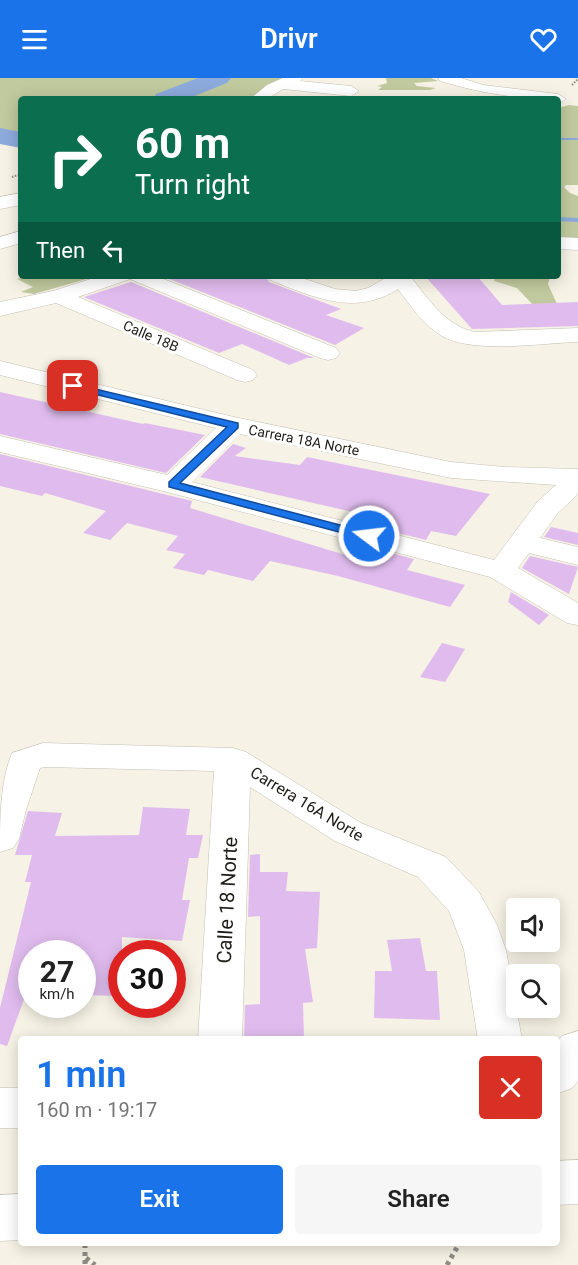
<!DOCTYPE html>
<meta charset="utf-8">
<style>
:root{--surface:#fff;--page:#f6f6f6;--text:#222;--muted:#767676;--accent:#1a73e8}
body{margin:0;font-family:Roboto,sans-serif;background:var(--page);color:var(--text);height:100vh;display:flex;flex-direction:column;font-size:22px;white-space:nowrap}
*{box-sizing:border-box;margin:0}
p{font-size:20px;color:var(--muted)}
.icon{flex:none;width:33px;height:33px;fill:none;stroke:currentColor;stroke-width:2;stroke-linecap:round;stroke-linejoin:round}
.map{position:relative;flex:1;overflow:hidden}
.details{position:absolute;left:18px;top:958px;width:542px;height:210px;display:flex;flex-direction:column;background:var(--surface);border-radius:6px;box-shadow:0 3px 15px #0003}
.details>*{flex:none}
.top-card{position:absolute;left:18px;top:18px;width:543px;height:183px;border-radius:6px;box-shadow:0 3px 15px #0003;background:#0b6e4f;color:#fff;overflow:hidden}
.tools{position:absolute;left:506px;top:820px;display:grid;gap:12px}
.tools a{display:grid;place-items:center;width:54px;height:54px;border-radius:6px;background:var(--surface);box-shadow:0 3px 15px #0003;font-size:30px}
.speed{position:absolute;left:18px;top:862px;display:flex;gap:12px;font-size:30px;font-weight:700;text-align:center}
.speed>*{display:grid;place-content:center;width:78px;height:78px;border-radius:50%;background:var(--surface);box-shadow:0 3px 15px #0003;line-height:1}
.speed small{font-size:15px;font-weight:400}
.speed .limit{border:9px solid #d22;background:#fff;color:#111}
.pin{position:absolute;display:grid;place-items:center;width:51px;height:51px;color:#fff;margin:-26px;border-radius:12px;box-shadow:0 3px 9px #0006}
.me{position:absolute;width:66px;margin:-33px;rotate:285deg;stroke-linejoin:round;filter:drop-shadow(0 0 4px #0008)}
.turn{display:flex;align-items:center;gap:21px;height:126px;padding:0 18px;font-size:27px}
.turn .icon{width:78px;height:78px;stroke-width:2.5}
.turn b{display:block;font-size:42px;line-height:51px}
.then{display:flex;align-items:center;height:57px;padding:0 18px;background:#0003;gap:12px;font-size:22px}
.round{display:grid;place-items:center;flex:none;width:63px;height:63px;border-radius:6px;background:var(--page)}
.summary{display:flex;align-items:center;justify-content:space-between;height:102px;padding:0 18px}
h1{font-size:36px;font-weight:600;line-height:45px;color:var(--accent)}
.button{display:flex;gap:12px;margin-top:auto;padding:12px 18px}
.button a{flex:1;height:69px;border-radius:6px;background:var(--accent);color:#fff;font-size:24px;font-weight:600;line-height:69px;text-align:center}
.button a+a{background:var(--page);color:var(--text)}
header{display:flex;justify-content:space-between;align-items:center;height:78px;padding:0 18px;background:var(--accent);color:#fff;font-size:27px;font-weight:600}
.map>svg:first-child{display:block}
.green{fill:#c1ca9e}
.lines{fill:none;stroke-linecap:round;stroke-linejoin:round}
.stream{fill:#8daadc;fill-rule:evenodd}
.river{fill:#8daadc;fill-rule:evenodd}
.building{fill:#e0bcee}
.minor-casing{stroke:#c3c0b3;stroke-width:1}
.major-casing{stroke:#c3c0b3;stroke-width:1}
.path-far1{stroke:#8e8c83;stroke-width:2;stroke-dasharray:1.5 1.5;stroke-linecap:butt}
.path{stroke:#8e8c83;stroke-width:5;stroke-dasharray:4 4;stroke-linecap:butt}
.minor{fill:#fff;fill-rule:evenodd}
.major{fill:#fff;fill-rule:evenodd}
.route{fill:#1a73e8;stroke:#114b97;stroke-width:1.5}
.labels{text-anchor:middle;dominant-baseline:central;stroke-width:6;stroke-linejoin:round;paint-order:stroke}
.far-street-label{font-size:14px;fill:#1e1d18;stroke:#fff}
.street-label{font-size:16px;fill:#1e1d18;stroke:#fff}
.near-street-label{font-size:20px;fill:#1e1d18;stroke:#fff}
</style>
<header><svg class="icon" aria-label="menu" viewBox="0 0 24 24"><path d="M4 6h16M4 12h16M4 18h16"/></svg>Drivr<svg class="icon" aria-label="heart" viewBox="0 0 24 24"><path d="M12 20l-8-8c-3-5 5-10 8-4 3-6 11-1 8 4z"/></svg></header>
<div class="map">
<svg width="578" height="1187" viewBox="0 0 578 1187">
<rect width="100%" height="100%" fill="#f6f2e5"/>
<path class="green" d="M0 0H296L258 21H21V64L0 62Z
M386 0H431L438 3 414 5 417 8 436 10 430 12H378L382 9 377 8 387 5Z
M569 27 578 28V107H566L564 109 570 115 578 118V161L558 160V30Z
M25 198H97L34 216 21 214 33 209 17 201Z
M496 198H550L548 206 561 235 536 230 517 210 494 203Z"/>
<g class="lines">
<path class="stream" d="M558 60H578V62H558Z
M558 139 578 140V144L558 143Z"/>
<path class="river" d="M198 0H231L227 5 187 21H153L156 16Z
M0 50 21 54V70L0 66Z"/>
</g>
<path class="building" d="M162 198H265L269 204 341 231 326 237 364 250 335 267Z
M425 198H477L502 227 578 224V248L472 251Z
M131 204 314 280H307L289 287 242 266 219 275 84 219Z
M0 314 143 346 145 345 205 357 166 395 0 356Z
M233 366 246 370 235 378 300 387 307 379 490 416 456 458 431 453 426 462 386 452 392 443 200 399Z
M0 376 192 423 190 430 342 476 363 480 371 470 414 481 407 492 465 507 450 529 338 498 270 483 253 503 208 492 204 497 173 490 185 476 166 472 178 458 127 445 110 462 83 455 106 433 45 415 42 418 0 408Z
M551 449 578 455V467L544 459Z
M530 478 578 489 569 516 522 490Z
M511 514 549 537 539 547 508 524Z
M442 565 465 571 445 604 420 599Z
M143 729 190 731 186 757H203L198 780H189L182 822H190L182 863 122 859V918L82 917V876H32V916H26L7 968 0 966V930L31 804H25L32 777H15L28 733 62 735 55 758 139 757Z
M260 776V794H288L286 813 320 814 317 870 305 871 313 924 303 925 304 962H244L245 927 260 926V838L248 839 250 777Z
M420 860 426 893H437L440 942 374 940 375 893H392L387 862Z"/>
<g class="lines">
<defs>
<path id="minor" d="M283 0H303L300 3 351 8 359 13 351 18 283 11 267 21H250L267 7Z
M438 0H461L483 7 558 16 566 21 558 26V21C516 21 480 15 440 3Z
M21 115V127L0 131V119Z
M21 153V165L0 171V159Z
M558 159 578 160V172L558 171Z
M100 198H156L336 270 340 275 336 280 328 282 320 280 130 201 78 219 253 292 257 297 253 302 245 304 237 302 56 225 0 238V224L53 213Z
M267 198H296L335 211 356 213 368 210 389 198H410C428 220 445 248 475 254L578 250V264C542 265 472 276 442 258 423 247 410 227 398 211 355 239 313 219 270 202Z
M0 283 234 339 451 384 504 389 578 391V416L558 435 540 460 578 469V487L529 475 518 490 578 525V547L567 545 490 499 167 414 0 374V358L167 397 216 350 0 297ZM240 356 451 400 556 407 538 423 494 482 192 404Z
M43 665 233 670 246 674 361 745 446 779 479 814 497 847 506 872 522 962H478L464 872 449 833 418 799 335 763 250 709 242 962H198L214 693 45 689 40 690 26 732 19 761 13 770 0 774C0 741 0 704 12 675Z
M578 953V1003L572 1010 556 1016V965L562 958Z
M0 1010H21V1050H0Z"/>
<path id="major" d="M578 1082V1126L556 1127V1083Z
M21 1116V1162L0 1163V1117Z"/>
</defs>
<use href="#minor" class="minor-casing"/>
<use href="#major" class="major-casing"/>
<path class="path-far1" d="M572 7 578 1
M12 99 21 96"/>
<path class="path" d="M85 1166V1187
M86 1180 95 1187
M447 1187 459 1166"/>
<use href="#minor" class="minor"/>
<use href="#major" class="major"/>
</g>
<path class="route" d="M70 305 238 345V350L180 405 374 456 375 458 369 462 169 409V404L227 349 70 310Z"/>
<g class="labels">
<g class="far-street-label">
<text transform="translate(151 258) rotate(23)">Calle 18B</text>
<text transform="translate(304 362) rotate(11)">Carrera 18A Norte</text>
</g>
<g class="street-label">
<text transform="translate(307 726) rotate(31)">Carrera 16A Norte</text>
</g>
<g class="near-street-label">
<text transform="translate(227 822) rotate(-87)">Calle 18 Norte</text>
</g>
</g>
</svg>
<div class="tools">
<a><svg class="icon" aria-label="sound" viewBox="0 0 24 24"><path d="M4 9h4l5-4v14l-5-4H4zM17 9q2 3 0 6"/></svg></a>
<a><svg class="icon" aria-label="search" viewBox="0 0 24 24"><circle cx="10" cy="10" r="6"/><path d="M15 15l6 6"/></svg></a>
</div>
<div class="speed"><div>27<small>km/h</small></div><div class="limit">30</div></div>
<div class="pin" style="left:73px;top:308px;background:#d93025"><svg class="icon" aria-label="arrive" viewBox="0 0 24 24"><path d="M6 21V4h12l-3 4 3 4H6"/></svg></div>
<svg class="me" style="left:369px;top:458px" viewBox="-20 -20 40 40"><circle r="17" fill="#1a73e8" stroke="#fff" stroke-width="3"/><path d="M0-11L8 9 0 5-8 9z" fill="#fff"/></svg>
<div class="top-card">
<div class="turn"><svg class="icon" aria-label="right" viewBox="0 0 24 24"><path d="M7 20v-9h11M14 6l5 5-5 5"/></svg><div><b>60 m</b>Turn right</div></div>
<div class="then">Then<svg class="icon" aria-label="left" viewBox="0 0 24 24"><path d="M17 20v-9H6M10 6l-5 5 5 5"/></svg></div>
</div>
<section class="details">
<div class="summary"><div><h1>1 min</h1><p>160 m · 19:17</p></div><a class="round" style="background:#d93025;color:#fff"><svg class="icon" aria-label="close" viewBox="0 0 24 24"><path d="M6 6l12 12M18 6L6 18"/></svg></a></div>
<div class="button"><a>Exit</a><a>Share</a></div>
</section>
</div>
